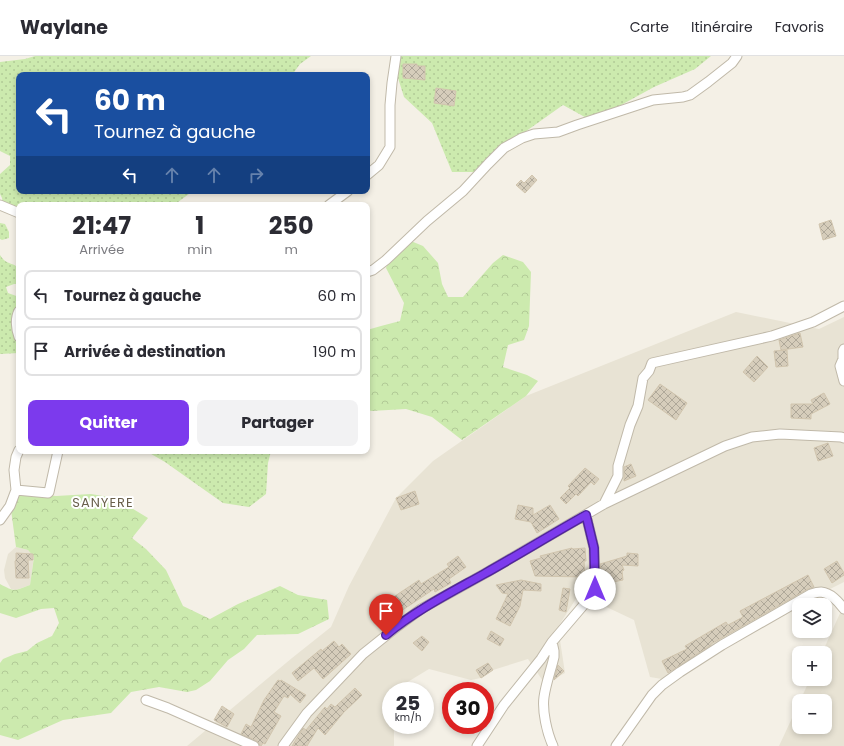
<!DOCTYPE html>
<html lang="fr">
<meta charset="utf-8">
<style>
:root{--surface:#fff;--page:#f2f2f3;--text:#2b2b33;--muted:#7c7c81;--line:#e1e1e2;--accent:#7c3aed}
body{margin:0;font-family:Poppins,sans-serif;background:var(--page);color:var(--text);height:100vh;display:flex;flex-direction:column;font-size:15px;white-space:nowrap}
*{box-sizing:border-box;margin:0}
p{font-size:13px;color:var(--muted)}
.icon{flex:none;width:22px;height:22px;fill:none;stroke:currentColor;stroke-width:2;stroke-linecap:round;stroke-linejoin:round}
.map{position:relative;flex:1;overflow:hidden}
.sheet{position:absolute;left:16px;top:146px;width:354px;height:252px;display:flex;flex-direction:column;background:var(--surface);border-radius:8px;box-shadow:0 2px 6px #0003}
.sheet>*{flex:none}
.hud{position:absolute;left:16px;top:16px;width:354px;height:122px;border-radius:8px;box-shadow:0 2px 6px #0003;background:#1a4fa0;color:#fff;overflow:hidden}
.controls{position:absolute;left:792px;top:542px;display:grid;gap:8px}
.controls a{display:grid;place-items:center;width:40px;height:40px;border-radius:8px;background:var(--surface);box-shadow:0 2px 6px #0003;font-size:20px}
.speed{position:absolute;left:382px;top:626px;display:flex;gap:8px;font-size:20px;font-weight:700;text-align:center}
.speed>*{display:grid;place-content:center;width:52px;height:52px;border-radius:50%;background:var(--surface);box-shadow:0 2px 6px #0003;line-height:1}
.speed small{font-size:10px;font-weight:400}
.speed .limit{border:6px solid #d22;background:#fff;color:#111}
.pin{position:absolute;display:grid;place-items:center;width:34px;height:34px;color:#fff;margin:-41px -17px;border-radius:50% 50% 50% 0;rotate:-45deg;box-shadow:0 0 4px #0007}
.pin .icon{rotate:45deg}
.me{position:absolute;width:44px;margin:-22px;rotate:0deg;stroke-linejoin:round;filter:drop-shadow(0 0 3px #0008)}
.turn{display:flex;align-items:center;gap:14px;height:84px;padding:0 12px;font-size:18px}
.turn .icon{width:52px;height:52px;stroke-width:2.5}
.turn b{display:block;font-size:28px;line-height:34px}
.lanes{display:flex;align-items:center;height:38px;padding:0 12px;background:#0003;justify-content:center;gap:20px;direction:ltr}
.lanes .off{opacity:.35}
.eta{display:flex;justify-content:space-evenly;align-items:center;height:68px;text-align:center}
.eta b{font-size:24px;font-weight:700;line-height:28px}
.action{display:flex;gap:8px;margin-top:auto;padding:8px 12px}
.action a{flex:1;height:46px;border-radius:8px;background:var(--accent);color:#fff;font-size:16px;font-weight:700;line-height:46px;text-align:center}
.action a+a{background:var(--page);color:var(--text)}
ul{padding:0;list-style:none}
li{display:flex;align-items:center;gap:12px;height:50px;margin:0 8px 6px;padding:0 4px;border:2px solid var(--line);border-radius:8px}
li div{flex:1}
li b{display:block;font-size:15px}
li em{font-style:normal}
header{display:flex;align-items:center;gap:24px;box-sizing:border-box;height:56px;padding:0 20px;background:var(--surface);border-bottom:1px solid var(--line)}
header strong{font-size:19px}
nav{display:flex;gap:22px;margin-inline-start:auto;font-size:14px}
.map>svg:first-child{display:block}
.residential{fill:#e8e3d4}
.grass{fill:url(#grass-dots)}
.forest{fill:url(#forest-crowns)}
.building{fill:url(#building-cross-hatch);stroke:#d1c5ae}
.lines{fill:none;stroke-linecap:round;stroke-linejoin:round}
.minor-casing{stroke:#c0b9a9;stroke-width:11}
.minor{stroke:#fff;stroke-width:9}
.route-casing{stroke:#51269a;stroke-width:10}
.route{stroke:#7c3aed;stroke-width:7}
.labels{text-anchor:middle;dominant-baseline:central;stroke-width:4;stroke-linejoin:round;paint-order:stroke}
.quarter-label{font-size:13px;letter-spacing:1px;fill:#6a604c;stroke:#fff}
</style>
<header>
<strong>Waylane</strong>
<nav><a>Carte</a><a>Itinéraire</a><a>Favoris</a></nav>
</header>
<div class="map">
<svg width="844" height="690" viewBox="0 0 844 690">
<defs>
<pattern id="grass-dots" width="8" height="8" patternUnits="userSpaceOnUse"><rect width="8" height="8" fill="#cceaae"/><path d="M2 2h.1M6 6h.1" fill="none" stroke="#b1ca96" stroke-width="1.8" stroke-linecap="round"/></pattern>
<pattern id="forest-crowns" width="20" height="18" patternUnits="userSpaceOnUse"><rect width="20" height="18" fill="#cceaae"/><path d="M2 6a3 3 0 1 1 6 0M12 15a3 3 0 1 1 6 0" fill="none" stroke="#b1ca96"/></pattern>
<pattern id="building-cross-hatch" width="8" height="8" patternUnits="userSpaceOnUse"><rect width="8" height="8" fill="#d6cdbb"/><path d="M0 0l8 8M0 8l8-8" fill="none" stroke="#afa899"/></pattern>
</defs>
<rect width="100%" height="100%" fill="#f4f0e6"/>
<path class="residential" d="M736 256 819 273 844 261V526L760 568 674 625 650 621 634 564 579 538 558 571 565 617 545 628 528 603 493 614 481 622 471 624 429 613 396 633 395 635H391V669H394V690H187L292 602 331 571 349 530 396 442 433 405 526 340Z
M16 491 28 494 34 500 30 529 16 534 11 533 5 522 4 514 8 498Z
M844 553V690H779L799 647V671H825V645H800L810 623H825V597H822L841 555Z"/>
<path class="grass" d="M35 0H311L300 8 292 19H19V135H193L174 149H19V154L3 149 2 142 0 138V118L10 109V100L0 95V6L25 3Z
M393 0H711L695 13 654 31 592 65 563 49 501 93 478 116H452L432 67 404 41 392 3Z
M0 167 5 168 9 176V182L2 184 0 183Z
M0 199C6 209 12 206 19 212V228H14L6 231 8 237 19 241V297L0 298Z
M146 395H271L268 407 266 438 249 451 223 447 165 406Z"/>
<path class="forest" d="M406 183 423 190 438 207 442 228 448 241H463L493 207 503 199 523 206 531 216 529 270 524 284 508 289 503 311 527 319 538 325 526 340 462 384 432 361 406 353 371 355 367 353V274L381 270 400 265 404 247 386 212 395 190Z
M91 438 115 442 148 462 132 482 146 493 166 514 183 550 210 563 238 548 280 530 298 539 327 544 329 563 298 578 257 579 244 593 228 604 210 625 196 634 187 636 159 631 131 636 111 657 63 664 18 684 0 679V607L3 603 15 598 27 595 37 587 52 580 59 567 54 552 41 553 16 562 0 557V528C15 536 14 535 30 529L34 501 28 494 16 491 9 439H44L56 440Z"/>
<path class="building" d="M403 8H417V10H425V24L403 22Z
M436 32 456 35 454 50 434 47Z
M532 119 537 124 525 137 516 129 521 124 524 127Z
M831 164 836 180 823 184 819 168Z
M800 277 803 291 781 294 779 284Z
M787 294 788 310 776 311 774 295Z
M757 300 768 311 754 326 743 316Z
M660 328 687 347 676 364 648 344Z
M824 337 830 348 811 358V363L791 362V348H813L811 344Z
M828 387 833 400 818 405 814 392Z
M631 408 636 420 624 425V411Z
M585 412 599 423 594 429 591 426 578 440 576 438 566 448 560 442 570 432 568 430Z
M415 435 419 448 401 454 396 442Z
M518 449 533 452V459L550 449 559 463 537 477 531 466 515 463Z
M572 492 573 493 585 492 586 505H584L585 521 535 520 530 505 541 502 540 500Z
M16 497 33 498V504H28L29 522H16L15 505 16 504Z
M627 497 638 498V510L622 509 624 514 622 515 623 524 613 526 612 520 602 521 601 517 600 508 627 500Z
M458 500 466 511 449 523 451 527 435 536 434 533 395 559 382 570 372 558 392 542 419 524 421 528 449 511 447 508Z
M837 505 844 517V519L832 527 824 513Z
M808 519 814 531 808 533 711 588V589L668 617 662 605 687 593 685 590 726 566 728 569 743 561 740 555Z
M521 524 541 528V535L523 534 520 550 510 570 496 563 508 538 502 537 496 529Z
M563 532 570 533 566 556 559 554Z
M491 575 504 583 500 590 487 583Z
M422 580 429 586 422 595 413 587Z
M334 585 339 591 342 588 351 598 323 623 314 612 298 625 292 617 321 593 322 595Z
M488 607 493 614 481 622 476 614Z
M558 609 564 615 554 624Z
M278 624 280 625 281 624 306 639 300 647 290 638 288 642 284 640 274 656 281 660 265 688 263 687 261 690H260L259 687 257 685 241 678 246 668 251 671 264 644Z
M355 632 362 639 344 656 325 679 318 672 307 690H292L303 672 306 674 325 651 327 653 331 648 335 651Z
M222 650 234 658 227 671 214 664Z"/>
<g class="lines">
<defs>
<path id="minor" d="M367 119 379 109 390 91V49L392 27 396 0
M0 149 19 157
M329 149 348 135
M367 216 373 214 386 204 427 165 463 135 488 108 504 92 522 82 534 78 558 76 577 69 653 44 683 41 690 39 708 26 732 7 737 0
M19 255C15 262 16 273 19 281
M844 293 843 295V303L840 310 844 325
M16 434 48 437 49 436 58 395
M604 448 618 420V410L630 369 638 350 643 322 649 315 652 307 772 280 813 266 844 250
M0 464 10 450 16 434 14 414 16 401 19 394
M552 586 554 595V601C551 614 546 627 544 641 542 655 547 677 553 690
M146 644 168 652 254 690
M283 690 307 657 363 598 398 570 421 553 484 518 604 448 725 390 752 381 780 378 841 381 844 382
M477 690 504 649 541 603 552 586 587 545 595 533 594 492 586 459
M616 690 652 639 662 629 680 616 722 589 811 538C814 537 818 536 821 536 831 537 838 545 844 553"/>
</defs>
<use href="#minor" class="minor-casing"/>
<use href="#minor" class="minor"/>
</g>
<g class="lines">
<defs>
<path id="route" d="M386 579C416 554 450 537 484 518 518 499 552 478 586 459L594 492 595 533"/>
</defs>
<use href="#route" class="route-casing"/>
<use href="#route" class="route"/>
</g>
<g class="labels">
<g class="quarter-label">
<text x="103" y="446">SANYERE</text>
</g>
</g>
</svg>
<div class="controls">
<a><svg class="icon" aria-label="layers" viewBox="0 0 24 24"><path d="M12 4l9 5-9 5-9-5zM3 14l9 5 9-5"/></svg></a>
<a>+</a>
<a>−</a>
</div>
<div class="speed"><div>25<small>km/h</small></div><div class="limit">30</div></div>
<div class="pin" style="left:386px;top:579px;background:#d93025"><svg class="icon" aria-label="arrive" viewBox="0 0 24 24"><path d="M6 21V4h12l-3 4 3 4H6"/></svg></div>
<svg class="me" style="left:595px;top:533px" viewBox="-20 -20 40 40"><circle r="19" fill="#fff"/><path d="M0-13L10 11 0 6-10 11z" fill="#7c3aed"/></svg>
<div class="hud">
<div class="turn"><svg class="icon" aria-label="left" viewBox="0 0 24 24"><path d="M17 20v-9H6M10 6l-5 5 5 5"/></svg><div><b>60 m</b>Tournez à gauche</div></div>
<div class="lanes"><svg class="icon" aria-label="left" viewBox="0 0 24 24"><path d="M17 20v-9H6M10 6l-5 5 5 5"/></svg><svg class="icon off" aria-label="ahead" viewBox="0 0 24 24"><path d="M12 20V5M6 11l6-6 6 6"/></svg><svg class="icon off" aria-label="ahead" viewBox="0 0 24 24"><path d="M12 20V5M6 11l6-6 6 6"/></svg><svg class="icon off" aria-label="right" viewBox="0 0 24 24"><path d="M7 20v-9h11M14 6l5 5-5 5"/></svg></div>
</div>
<section class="sheet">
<div class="eta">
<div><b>21:47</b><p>Arrivée</p></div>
<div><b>1</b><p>min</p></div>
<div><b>250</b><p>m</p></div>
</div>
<ul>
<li><svg class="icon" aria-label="left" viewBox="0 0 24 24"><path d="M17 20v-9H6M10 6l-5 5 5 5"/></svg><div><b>Tournez à gauche</b></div><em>60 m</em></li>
<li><svg class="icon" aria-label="arrive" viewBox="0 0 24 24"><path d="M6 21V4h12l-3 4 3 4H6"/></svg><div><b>Arrivée à destination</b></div><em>190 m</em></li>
</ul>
<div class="action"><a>Quitter</a><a>Partager</a></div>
</section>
</div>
